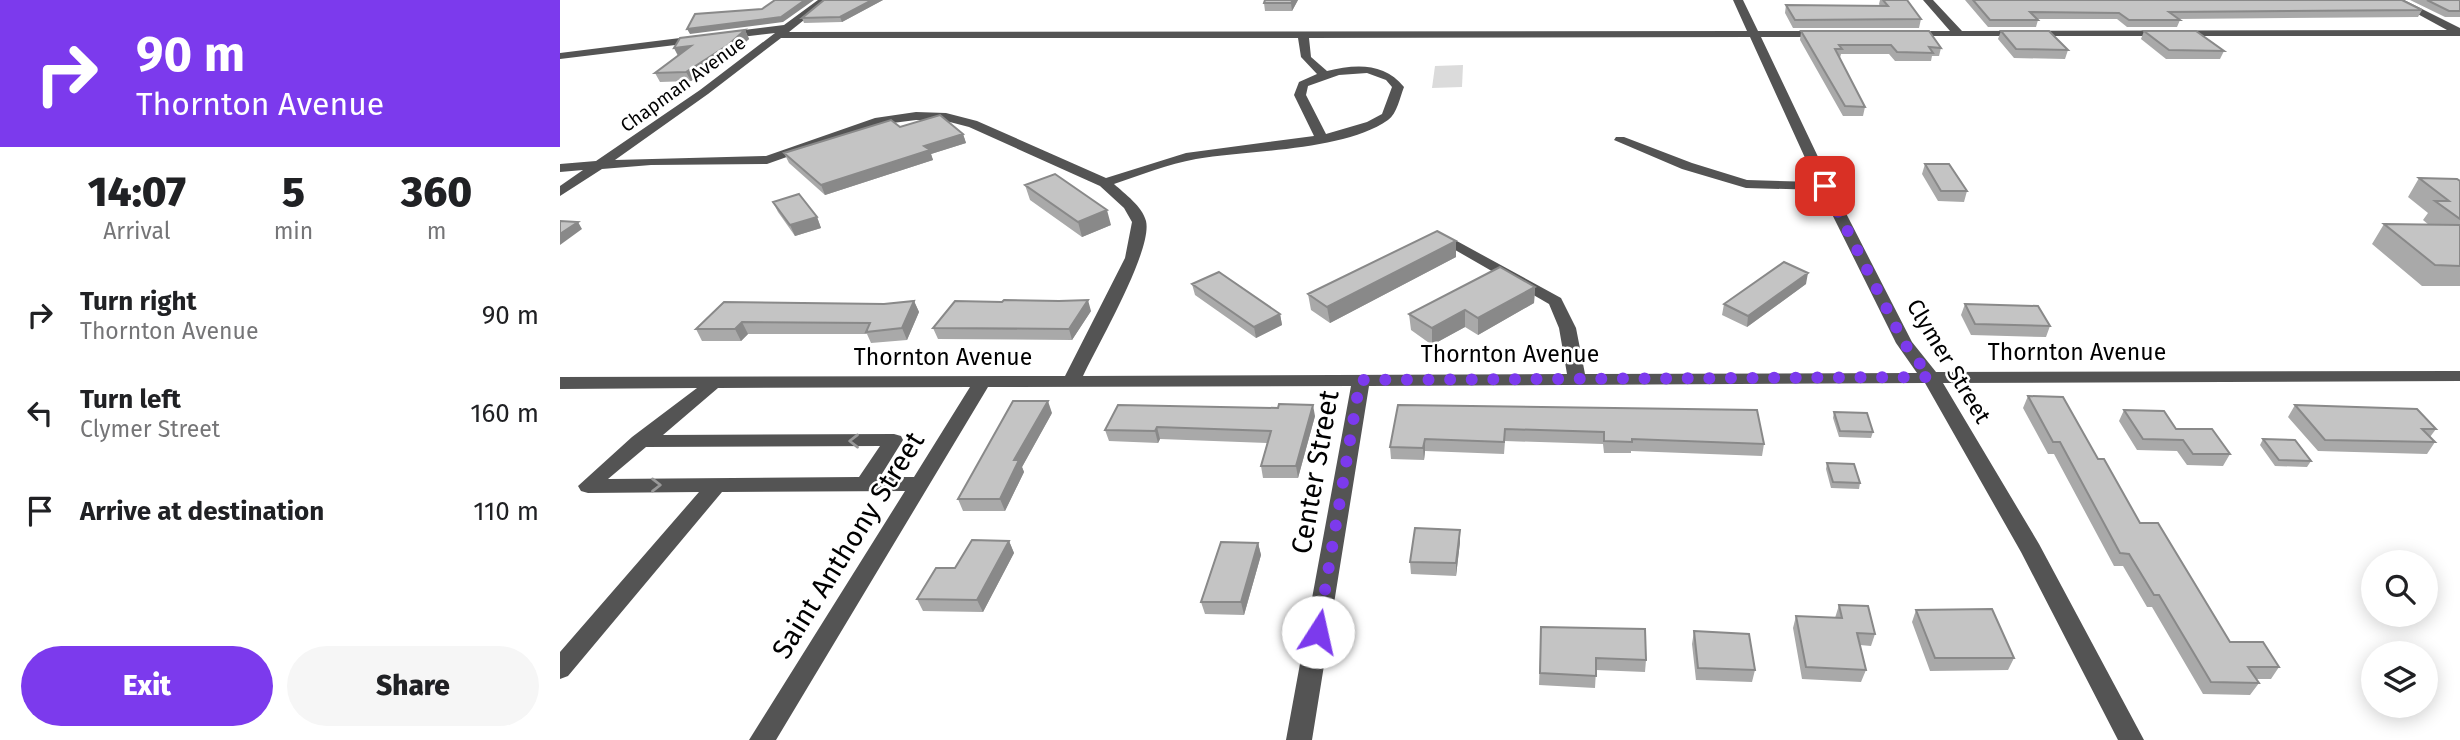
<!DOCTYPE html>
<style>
:root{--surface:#fff;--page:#f6f6f6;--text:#202124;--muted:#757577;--accent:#7c3aed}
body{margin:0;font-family:"Fira Sans",sans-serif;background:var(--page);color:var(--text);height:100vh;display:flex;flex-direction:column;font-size:26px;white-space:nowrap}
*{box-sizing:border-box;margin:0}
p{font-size:23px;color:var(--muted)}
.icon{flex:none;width:38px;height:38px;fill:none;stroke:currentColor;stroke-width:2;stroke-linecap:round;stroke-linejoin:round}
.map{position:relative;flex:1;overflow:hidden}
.drawer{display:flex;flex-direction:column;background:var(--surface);width:560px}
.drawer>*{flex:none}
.hud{background:#7c3aed;color:#fff;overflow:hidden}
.buttons{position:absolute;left:1801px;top:550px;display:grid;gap:14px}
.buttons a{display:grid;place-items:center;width:77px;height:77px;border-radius:50%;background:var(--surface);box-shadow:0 4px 18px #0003;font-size:35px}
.pin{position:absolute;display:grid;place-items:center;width:60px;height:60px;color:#fff;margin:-30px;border-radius:14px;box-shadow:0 4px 10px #0006}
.me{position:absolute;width:77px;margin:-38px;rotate:10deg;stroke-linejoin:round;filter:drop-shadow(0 0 5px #0008)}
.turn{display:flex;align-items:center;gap:24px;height:147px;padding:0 21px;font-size:32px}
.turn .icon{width:91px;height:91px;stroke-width:2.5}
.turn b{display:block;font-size:49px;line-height:60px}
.eta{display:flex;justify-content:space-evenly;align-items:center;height:119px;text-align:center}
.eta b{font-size:42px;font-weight:800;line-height:49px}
.primary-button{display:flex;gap:14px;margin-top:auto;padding:14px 21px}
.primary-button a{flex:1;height:80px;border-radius:42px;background:var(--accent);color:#fff;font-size:28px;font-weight:800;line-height:80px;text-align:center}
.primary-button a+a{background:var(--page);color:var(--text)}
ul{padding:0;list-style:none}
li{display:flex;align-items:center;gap:21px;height:98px;padding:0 21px}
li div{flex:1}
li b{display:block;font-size:26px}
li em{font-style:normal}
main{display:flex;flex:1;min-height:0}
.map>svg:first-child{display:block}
.green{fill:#dbdbdb}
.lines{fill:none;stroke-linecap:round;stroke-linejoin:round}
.minor{fill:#545454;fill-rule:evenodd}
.wall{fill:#a9a9a9}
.shaded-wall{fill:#898989}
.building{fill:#c4c4c4;stroke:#898989;stroke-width:2}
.oneway{stroke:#989898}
.route{stroke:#7c3aed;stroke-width:12;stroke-dasharray:0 21.6}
.labels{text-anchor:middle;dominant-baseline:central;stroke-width:5;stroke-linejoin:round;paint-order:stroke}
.far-street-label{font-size:19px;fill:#000;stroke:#fff}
.street-label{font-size:23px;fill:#000;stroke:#fff}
.near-street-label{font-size:28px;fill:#000;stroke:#fff}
</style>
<main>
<section class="drawer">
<div class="hud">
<div class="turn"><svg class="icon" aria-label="right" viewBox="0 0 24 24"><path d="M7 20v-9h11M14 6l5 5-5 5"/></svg><div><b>90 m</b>Thornton Avenue</div></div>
</div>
<div class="eta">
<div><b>14:07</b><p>Arrival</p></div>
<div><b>5</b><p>min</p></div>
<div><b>360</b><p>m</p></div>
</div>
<ul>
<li><svg class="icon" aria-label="right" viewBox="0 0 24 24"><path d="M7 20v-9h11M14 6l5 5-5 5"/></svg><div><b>Turn right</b><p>Thornton Avenue</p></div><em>90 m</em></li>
<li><svg class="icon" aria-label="left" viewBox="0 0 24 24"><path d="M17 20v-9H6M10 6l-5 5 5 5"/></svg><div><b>Turn left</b><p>Clymer Street</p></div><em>160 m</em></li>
<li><svg class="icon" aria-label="arrive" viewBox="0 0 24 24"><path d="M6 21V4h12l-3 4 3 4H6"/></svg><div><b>Arrive at destination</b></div><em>110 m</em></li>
</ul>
<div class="primary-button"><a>Exit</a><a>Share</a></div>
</section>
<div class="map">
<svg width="1900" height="740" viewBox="0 0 1900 740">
<rect width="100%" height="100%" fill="#fff"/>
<path class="green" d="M903 65 902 87 872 88 875 66Z"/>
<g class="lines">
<path class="minor" d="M258 0H269L229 32 1187 31 1173 0H1183L1198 31H1263L1268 34 1263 37H1201L1270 182 1352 342 1376 372 1900 371V381L1383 383 1479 544 1584 740H1558L1461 552 1365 383 809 386 752 740H726L791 386 428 387 216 740H189L345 491 162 492 8 676 0 679V652L139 492 28 493 21 491 18 486 72 437 137 388 0 389V377L505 376 565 258 572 222 564 208 540 186 409 127 386 121 356 120 317 125 207 164 91 165 42 169 0 196V186L23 170 0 172V164L36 161 140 90 215 33 0 59V53L224 25ZM1190 37 1256 182 1187 180 1132 163 1064 137H1056L1054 140 1122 169 1186 188 1260 190 1336 343 1357 373 1025 374 1016 328 1001 298 895 240 888 244 890 247 989 304 999 328 1007 374 523 376C537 346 593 250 586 221 582 206 565 194 554 184 581 175 608 164 636 159 690 150 784 151 828 120 837 114 840 97 844 87 824 62 795 64 767 71L751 57 749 38ZM221 38H738L741 57 757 74 739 82 734 95 754 136 626 153 546 178 417 121 386 113 356 112 315 118 206 156 55 160 148 94ZM807 73 826 80 832 87 822 114 807 122 766 134 746 95 748 86 779 75ZM410 387 354 477H320L343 440 341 436 334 434 103 435 158 388ZM320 446 299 477 48 479 86 447Z
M1363 0H1373L1402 31 1887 30 1832 0H1844L1900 28V36H1343V32L1347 31H1390Z"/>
</g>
<path class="wall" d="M264 0H323L282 22 244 23 242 18Z
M738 0 732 11H705L704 3Z
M1320 0H1347L1361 19 1359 28H1233L1225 13 1226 5 1320 6 1319 4Z
M1405 0H1842L1862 10 1858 17 1618 19 1620 20 1617 27H1567L1557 19H1476L1478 20 1476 27H1428Z
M1850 0H1900V17H1885Z
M185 30 189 39 172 54 131 81 100 82 95 73 118 56 114 48Z
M1241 31 1381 48 1379 56H1372L1371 61H1335L1329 54H1281L1280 58 1305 107 1303 116H1283L1240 40Z
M1441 31 1508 50 1505 59 1454 58 1438 39Z
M1584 31 1664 51 1660 59H1606L1581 39Z
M340 127 403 134 406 143 371 154 373 160 265 195 229 163 224 153Z
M1365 164 1407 191 1404 202 1378 201 1362 174Z
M1859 178 1900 181V286H1862L1812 244 1824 224 1869 225 1863 220 1868 213 1848 197Z
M465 185 551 225 522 237 470 200Z
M213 202 257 217 261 228 235 236 218 212Z
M896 241V257L770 323 751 310 748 294Z
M632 284 720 314 722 325 696 338 635 295Z
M1246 284 1187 327 1162 315 1164 304Z
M975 287 974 303 918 335 905 327 872 345 851 330 849 314Z
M354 301 359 312 347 340 311 343 307 334H188L181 341H142L136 329 164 302 324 304Z
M1405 304 1490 326 1486 337 1411 335 1401 315Z
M531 311 512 340 378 339 373 328Z
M1468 396 1538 459 1580 523 1670 642 1719 667 1711 679H1696L1699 683 1690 695 1643 694 1592 607H1587L1563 566H1554L1494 454H1488L1463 408Z
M838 405 1204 444 1202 456 1071 451V453H1044L1043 444 945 441 944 454 865 451 864 460 831 459 830 447Z
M1735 405 1876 429 1870 437 1875 442 1867 454 1758 451 1728 417Z
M1564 410 1616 429 1670 454 1663 466 1627 465 1617 451 1577 450 1559 421Z
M1274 412 1313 432 1311 438 1279 437 1273 418Z
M492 413 462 467 464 472 445 511H403L398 499Z
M755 416 738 478H703L701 466 707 443 600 439 598 443 549 441 545 430Z
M1703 439 1751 461 1747 467 1715 466 1700 445Z
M1267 463 1300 483 1299 489 1271 488 1266 469Z
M449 541 454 553 423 612 363 611 357 599 395 568Z
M900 542 896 576 851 574 850 562Z
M698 543 701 555 684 615 645 614 641 602Z
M1279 605 1315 634 1311 646 1300 645 1306 670 1301 682 1242 679 1233 628 1236 616 1275 618Z
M1356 610 1454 658 1448 670 1370 671 1352 622Z
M981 627 1086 660 1085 672 1036 670 1035 688 979 685Z
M1134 631 1195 670 1192 682 1136 680 1132 644Z"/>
<path class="shaded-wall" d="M245 0H254L223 22 130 34 127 29Z
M312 0H323L282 22 280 17Z
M733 0H738L732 11 731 3Z
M185 30 189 39 172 54 131 81 126 72Z
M131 46 119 57 114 48Z
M403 134 406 143 371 154 373 160 265 195 261 185 364 146Z
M547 210 551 225 522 237 518 222Z
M257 217 261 228 235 236 230 225Z
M18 222 22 229 0 245V234Z
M896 241V257L770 323 767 307Z
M1248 273 1246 284 1187 327 1188 316Z
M975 287 974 303 918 335V318Z
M528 300 531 311 512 340 509 329Z
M354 301 359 312 347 340 342 328Z
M905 310V327L872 345V328Z
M720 314 722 325 696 338 694 327Z
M182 322 188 334 181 341 175 329Z
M488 401 492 413 462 467 464 472 445 511 440 499 454 460Z
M753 405 755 416 738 478 736 466Z
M597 427 600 439 598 443 595 431Z
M865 439V451L864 460 863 448Z
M900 530V542L896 576V563Z
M449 541 454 553 423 612 417 600Z
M698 543 701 555 684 615 681 602Z"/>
<path class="building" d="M215 0H245L221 17 127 29 135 14 202 9Z
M264 0H312L280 17 242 18Z
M705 0H733L731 3H704Z
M1323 0H1347L1361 19 1235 20 1226 5 1328 6Z
M1413 0H1842L1862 10 1609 12 1620 20H1569L1559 13 1470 12 1478 20H1430Z
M1867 0H1900V11H1889Z
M185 30 168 45 126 72 95 73 131 46 114 48 120 38Z
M1241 31H1369L1381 48 1369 47 1373 53 1337 52 1331 45H1279L1282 49H1275L1305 107 1285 106Z
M1441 31H1489L1508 50 1456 49Z
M1584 31H1636L1664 51 1609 50Z
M380 115 403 134 364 146 370 150 261 185 224 153 331 120 340 127Z
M1365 164H1389L1407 191H1381Z
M495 174 547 210 518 222 465 185Z
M1859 178 1897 179 1900 181V219L1875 201H1889Z
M239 194 257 217 230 225 213 202Z
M0 221 18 222 0 234Z
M1824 224 1900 225V266L1875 265Z
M877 231 896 241 767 307 748 294Z
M1224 262 1248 273 1188 316 1164 304Z
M940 267 975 287 918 318 905 310 872 328 849 314Z
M659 272 720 314 694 327 632 284Z
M444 300 499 301 528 300 509 329 373 328 395 301 442 302Z
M354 301 342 328 306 332 310 323 182 322 175 329H136L164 302 324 304Z
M1405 304 1478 306 1490 326 1415 324Z
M1468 396 1503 397 1538 459H1544L1580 523H1598L1670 642H1703L1719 667H1688L1699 683 1651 682 1599 595H1594L1569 554 1560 553 1500 442H1493Z
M453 401H488L454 460H459L440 499H398Z
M719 404 753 405 736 466H701L711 431 597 427 595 431 545 430 558 405 718 408Z
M838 405 1197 410 1204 444 1072 439V442L1044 441V432L945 429 944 442 865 439 863 448 830 447Z
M1735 405 1857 409 1876 429H1862L1875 442 1765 440Z
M1564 410 1604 411 1616 429H1652L1670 454H1633L1623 440 1583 439Z
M1274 412 1307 413 1313 432 1280 431Z
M1703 439 1735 440 1751 461 1719 460Z
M1267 463 1294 464 1300 483 1273 482Z
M855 528 900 530 896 563 850 562Z
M412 540 449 541 417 600 357 599 376 568H395Z
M661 542 698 543 681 602H641Z
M1279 605 1308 606 1315 634 1297 633 1306 670 1246 667 1236 616 1282 618Z
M1432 609 1454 658H1375L1356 610Z
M981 627 1085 629 1086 660 1036 658V676L980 673Z
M1134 631 1189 634 1195 670 1138 668Z"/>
<defs><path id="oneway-chevron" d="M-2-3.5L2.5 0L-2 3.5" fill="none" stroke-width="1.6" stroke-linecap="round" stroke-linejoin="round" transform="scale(1.75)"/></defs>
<g class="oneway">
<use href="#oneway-chevron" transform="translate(294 441) rotate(180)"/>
<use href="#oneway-chevron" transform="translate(96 485)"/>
</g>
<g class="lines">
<path class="route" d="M758 632 800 380 1370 377 1344 343 1265 186"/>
</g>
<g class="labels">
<g class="far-street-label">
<text transform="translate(123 84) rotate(-36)">Chapman Avenue</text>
</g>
<g class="street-label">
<text x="1517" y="352">Thornton Avenue</text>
<text x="950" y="354">Thornton Avenue</text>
<text x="383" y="357">Thornton Avenue</text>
<text transform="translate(1389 361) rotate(59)">Clymer Street</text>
</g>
<g class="near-street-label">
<text transform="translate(755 472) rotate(-80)">Center Street</text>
<text transform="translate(288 545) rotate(-58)">Saint Anthony Street</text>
</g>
</g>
</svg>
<div class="buttons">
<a><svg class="icon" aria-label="search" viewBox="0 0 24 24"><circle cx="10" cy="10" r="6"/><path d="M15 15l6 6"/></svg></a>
<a><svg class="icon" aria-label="layers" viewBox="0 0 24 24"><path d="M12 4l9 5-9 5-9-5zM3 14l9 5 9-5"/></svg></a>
</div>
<div class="pin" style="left:1265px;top:186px;background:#d93025"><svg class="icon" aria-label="arrive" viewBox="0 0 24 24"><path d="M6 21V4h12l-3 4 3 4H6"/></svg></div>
<svg class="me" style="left:758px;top:632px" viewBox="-20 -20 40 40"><circle r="19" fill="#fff"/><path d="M0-13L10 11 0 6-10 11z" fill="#7c3aed"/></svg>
</div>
</main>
